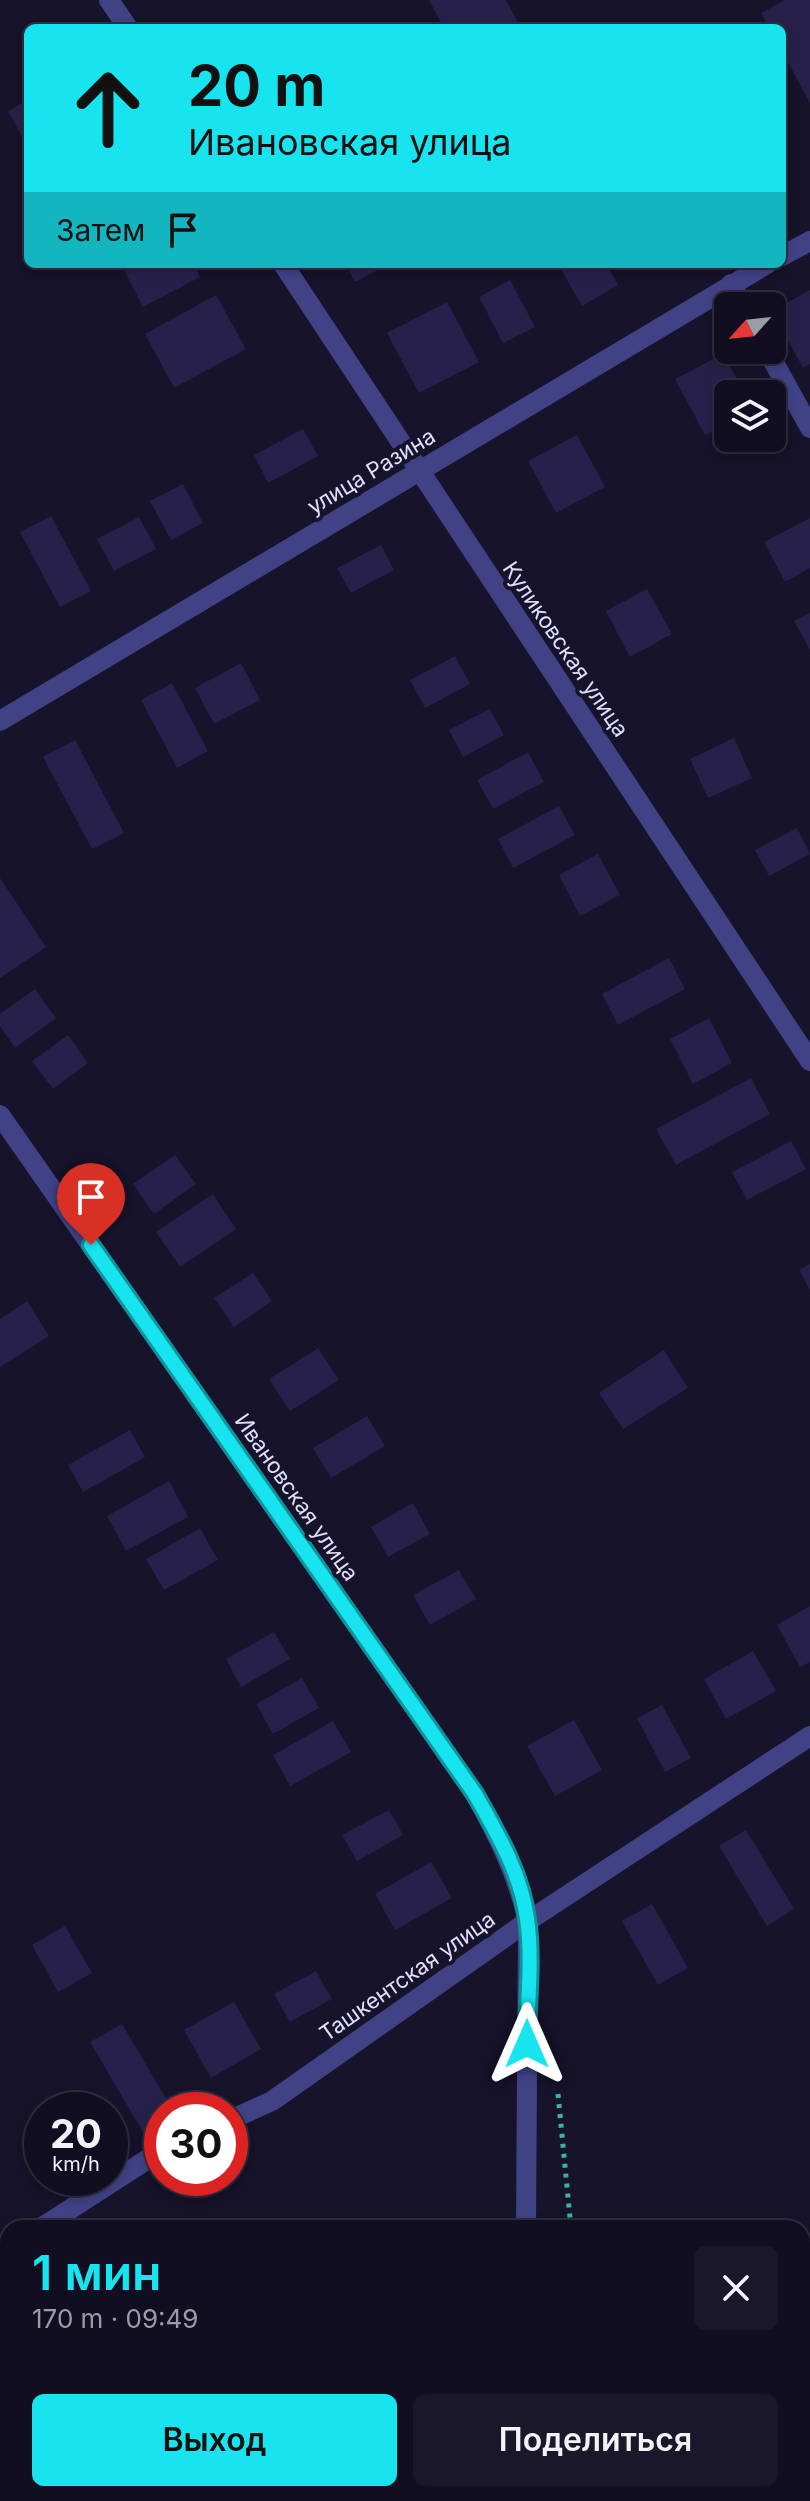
<!DOCTYPE html>
<html lang="ru">
<meta charset="utf-8">
<style>
:root{--surface:#100e20;--page:#191729;--text:#f1f3f6;--muted:#9c9ca5;--line:#302e3e;--accent:#18e4ef}
body{margin:0;font-family:Inter,sans-serif;background:var(--page);color:var(--text);height:100vh;display:flex;flex-direction:column;font-size:30px;white-space:nowrap}
*{box-sizing:border-box;margin:0}
p{font-size:26px;color:var(--muted)}
.icon{flex:none;width:44px;height:44px;fill:none;stroke:currentColor;stroke-width:2;stroke-linecap:round;stroke-linejoin:round}
.map{position:relative;flex:1;overflow:hidden}
.panel{position:absolute;left:0px;top:2220px;width:810px;height:282px;display:flex;flex-direction:column;background:var(--surface);border-radius:24px 24px 0 0;box-shadow:0 4px 12px #0003,0 0 0 2px var(--line)}
.panel>*{flex:none}
.hud{position:absolute;left:24px;top:24px;width:762px;height:244px;border-radius:12px;box-shadow:0 4px 12px #0003,0 0 0 2px var(--line);background:#18e4ef;color:#111;overflow:hidden}
.needle{width:52px;rotate:243deg}
.fabs{position:absolute;left:714px;top:292px;display:grid;gap:16px}
.fabs a{display:grid;place-items:center;width:72px;height:72px;border-radius:12px;background:var(--surface);box-shadow:0 4px 12px #0003,0 0 0 2px var(--line);font-size:40px}
.speed{position:absolute;left:24px;top:2092px;display:flex;gap:16px;font-size:40px;font-weight:700;text-align:center}
.speed>*{display:grid;place-content:center;width:104px;height:104px;border-radius:50%;background:var(--surface);box-shadow:0 4px 12px #0003,0 0 0 2px var(--line);line-height:1}
.speed small{font-size:20px;font-weight:400}
.speed .limit{border:12px solid #d22;background:#fff;color:#111}
.pin{position:absolute;display:grid;place-items:center;width:68px;height:68px;color:#fff;margin:-82px -34px;border-radius:50% 50% 50% 0;rotate:-45deg;box-shadow:0 0 8px #0007}
.pin .icon{rotate:45deg}
.me{position:absolute;width:88px;margin:-44px;rotate:0deg;stroke-linejoin:round;filter:drop-shadow(0 0 6px #0008)}
.turn{display:flex;align-items:center;gap:28px;height:168px;padding:0 32px;font-size:36px}
.turn .icon{width:104px;height:104px;stroke-width:2.5}
.turn b{display:block;font-size:56px;line-height:68px}
.then{display:flex;align-items:center;height:76px;padding:0 32px;background:#0003;gap:16px;font-size:30px}
.round{display:grid;place-items:center;flex:none;width:84px;height:84px;border-radius:12px;background:var(--page)}
.summary{display:flex;align-items:center;justify-content:space-between;height:136px;padding:0 32px}
h1{font-size:48px;font-weight:600;line-height:60px;color:var(--accent)}
.button{display:flex;gap:16px;margin-top:auto;padding:16px 32px}
.button a{flex:1;height:92px;border-radius:12px;background:var(--accent);color:#111;font-size:32px;font-weight:600;line-height:92px;text-align:center}
.button a+a{background:var(--page);color:var(--text)}
.map>svg:first-child{display:block}
.lines{fill:none;stroke-linecap:round;stroke-linejoin:round}
.river{stroke:#132c4e;stroke-width:64}
.building{fill:#27204a}
.path{stroke:#3ab5a8;stroke-width:5;stroke-dasharray:4 6;stroke-linecap:butt}
.minor{stroke:#414286;stroke-width:20}
.route-casing{stroke:#10949b;stroke-width:20}
.route{stroke:#18e4ef;stroke-width:14}
.labels{text-anchor:middle;dominant-baseline:central;stroke-width:8;stroke-linejoin:round;paint-order:stroke}
.street-label{font-size:22px;fill:#e0defd;stroke:#16132a}
</style>
<div class="map">
<svg width="810" height="2501" viewBox="0 0 810 2501">
<rect width="100%" height="100%" fill="#16132a"/>
<g class="lines">
<path class="river" d="M802 2487 810 2494
M141 2501 150 2494"/>
</g>
<path class="building" d="M429 0H506L521 28H444Z
M785 0H810V103L782 51V28H769L761 13Z
M28 100V140L25 142 8 111Z
M121 264H193L200 277 143 307Z
M345 264H389L355 282Z
M558 264H606L618 285 582 306Z
M510 280 535 327 503 343 479 297Z
M810 290V364L803 368 772 311Z
M216 295 246 349 174 388 145 334Z
M447 302 479 362 419 393 387 333Z
M723 354 745 394H728V423L705 435 675 379Z
M303 429 318 456 268 483 254 455Z
M577 435 605 487 556 513 528 461Z
M183 484 203 523 171 540 150 501Z
M51 516 91 591 60 607 20 532Z
M139 517 156 549 114 571 97 539Z
M810 518V568L785 582 764 542Z
M381 545 394 570 351 593 337 568Z
M647 589 672 634 630 657 606 611Z
M810 613V650L794 621Z
M455 656 470 684 425 708 410 680Z
M241 663 260 700 214 724 195 688Z
M172 683 208 751 177 768 141 700Z
M490 709 504 735 463 757 449 730Z
M734 738 752 778 708 798 690 759Z
M75 740 124 833 92 849 43 757Z
M528 752 544 782 493 809 477 780Z
M559 806 575 835 513 868 498 839Z
M797 828 810 854 769 876 755 850Z
M598 854 620 895 580 916 559 875Z
M0 878 46 947 0 978Z
M669 958 685 989 618 1025 602 994Z
M35 989 56 1018 15 1048 0 1026V1014Z
M709 1018 732 1063 693 1084 670 1039Z
M68 1035 88 1063 53 1089 32 1061Z
M751 1078 770 1114 676 1165 656 1129Z
M791 1141 806 1169 747 1200 732 1172Z
M175 1155 196 1184 154 1214 133 1184Z
M213 1194 236 1229 180 1267 156 1232Z
M810 1264V1290L799 1270Z
M253 1273 272 1301 234 1327 214 1298Z
M27 1301 49 1336 0 1367V1319Z
M318 1348 339 1380 290 1411 269 1379Z
M664 1350 688 1388 623 1429 599 1393Z
M367 1416 385 1446 331 1478 313 1448Z
M130 1430 145 1457 83 1492 68 1465Z
M169 1481 188 1517 126 1551 107 1516Z
M413 1503 430 1534 388 1557 371 1527Z
M200 1528 218 1560 164 1590 146 1559Z
M459 1570 476 1599 430 1625 413 1595Z
M810 1606V1662L800 1667 777 1625Z
M274 1632 290 1659 241 1687 226 1659Z
M753 1651 776 1691 726 1719 704 1679Z
M302 1678 319 1708 273 1734 256 1704Z
M662 1705 691 1758 665 1772 637 1718Z
M574 1720 602 1770 555 1796 527 1746Z
M333 1721 351 1752 290 1786 273 1755Z
M389 1810 403 1835 357 1861 342 1835Z
M746 1830 794 1909 767 1926 719 1846Z
M431 1862 452 1898 395 1930 375 1894Z
M652 1904 688 1968 658 1985 622 1921Z
M65 1926 92 1973 58 1992 32 1945Z
M316 1971 332 1999 290 2022 274 1994Z
M234 2002 261 2049 211 2078 184 2030Z
M122 2024 173 2110H162V2121L143 2132 90 2042Z
M73 2090 84 2110H42V2116L38 2110Z"/>
<g class="lines">
<path class="path" d="M558 2094 571 2228
M563 2501V2494"/>
<path class="minor" d="M109 0 128 28
M782 256 810 241
M283 264 810 1061
M731 284 743 306
M767 350 810 428
M0 721 767 264
M0 1115 475 1794C498 1835 517 1874 528 1921L526 2228
M230 2120 272 2101 528 1921 810 1736
M41 2228 162 2150
M0 2254 8 2249
M524 2501V2494"/>
</g>
<g class="lines">
<defs>
<path id="route" d="M91 1245 475 1794C497 1833 521 1873 527 1919 533 1959 527 2004 527 2044"/>
</defs>
<use href="#route" class="route-casing"/>
<use href="#route" class="route"/>
</g>
<g class="labels">
<g class="street-label">
<text transform="translate(371 471) rotate(-31)">улица Разина</text>
<text transform="translate(566 649) rotate(56)">Куликовская улица</text>
<text transform="translate(297 1497) rotate(55)">Ивановская улица</text>
<text transform="translate(407 1976) rotate(-35)">Ташкентская улица</text>
</g>
</g>
</svg>
<div class="fabs">
<a><svg class="needle" viewBox="-14 -14 28 28"><path d="M0-13l5 13h-10z" fill="#e53935"/><path d="M0 13l5-13h-10z" fill="#9c9ca5"/></svg></a>
<a><svg class="icon" aria-label="layers" viewBox="0 0 24 24"><path d="M12 4l9 5-9 5-9-5zM3 14l9 5 9-5"/></svg></a>
</div>
<div class="speed"><div>20<small>km/h</small></div><div class="limit">30</div></div>
<div class="pin" style="left:91px;top:1245px;background:#d93025"><svg class="icon" aria-label="arrive" viewBox="0 0 24 24"><path d="M6 21V4h12l-3 4 3 4H6"/></svg></div>
<svg class="me" style="left:527px;top:2044px" viewBox="-20 -20 40 40"><path d="M0-17L14 15 0 8-14 15z" fill="#18e4ef" stroke="#fff" stroke-width="4"/></svg>
<div class="hud">
<div class="turn"><svg class="icon" aria-label="ahead" viewBox="0 0 24 24"><path d="M12 20V5M6 11l6-6 6 6"/></svg><div><b>20 m</b>Ивановская улица</div></div>
<div class="then">Затем<svg class="icon" aria-label="arrive" viewBox="0 0 24 24"><path d="M6 21V4h12l-3 4 3 4H6"/></svg></div>
</div>
<section class="panel">
<div class="summary"><div><h1>1 мин</h1><p>170 m · 09:49</p></div><a class="round"><svg class="icon" aria-label="close" viewBox="0 0 24 24"><path d="M6 6l12 12M18 6L6 18"/></svg></a></div>
<div class="button"><a>Выход</a><a>Поделиться</a></div>
</section>
</div>
